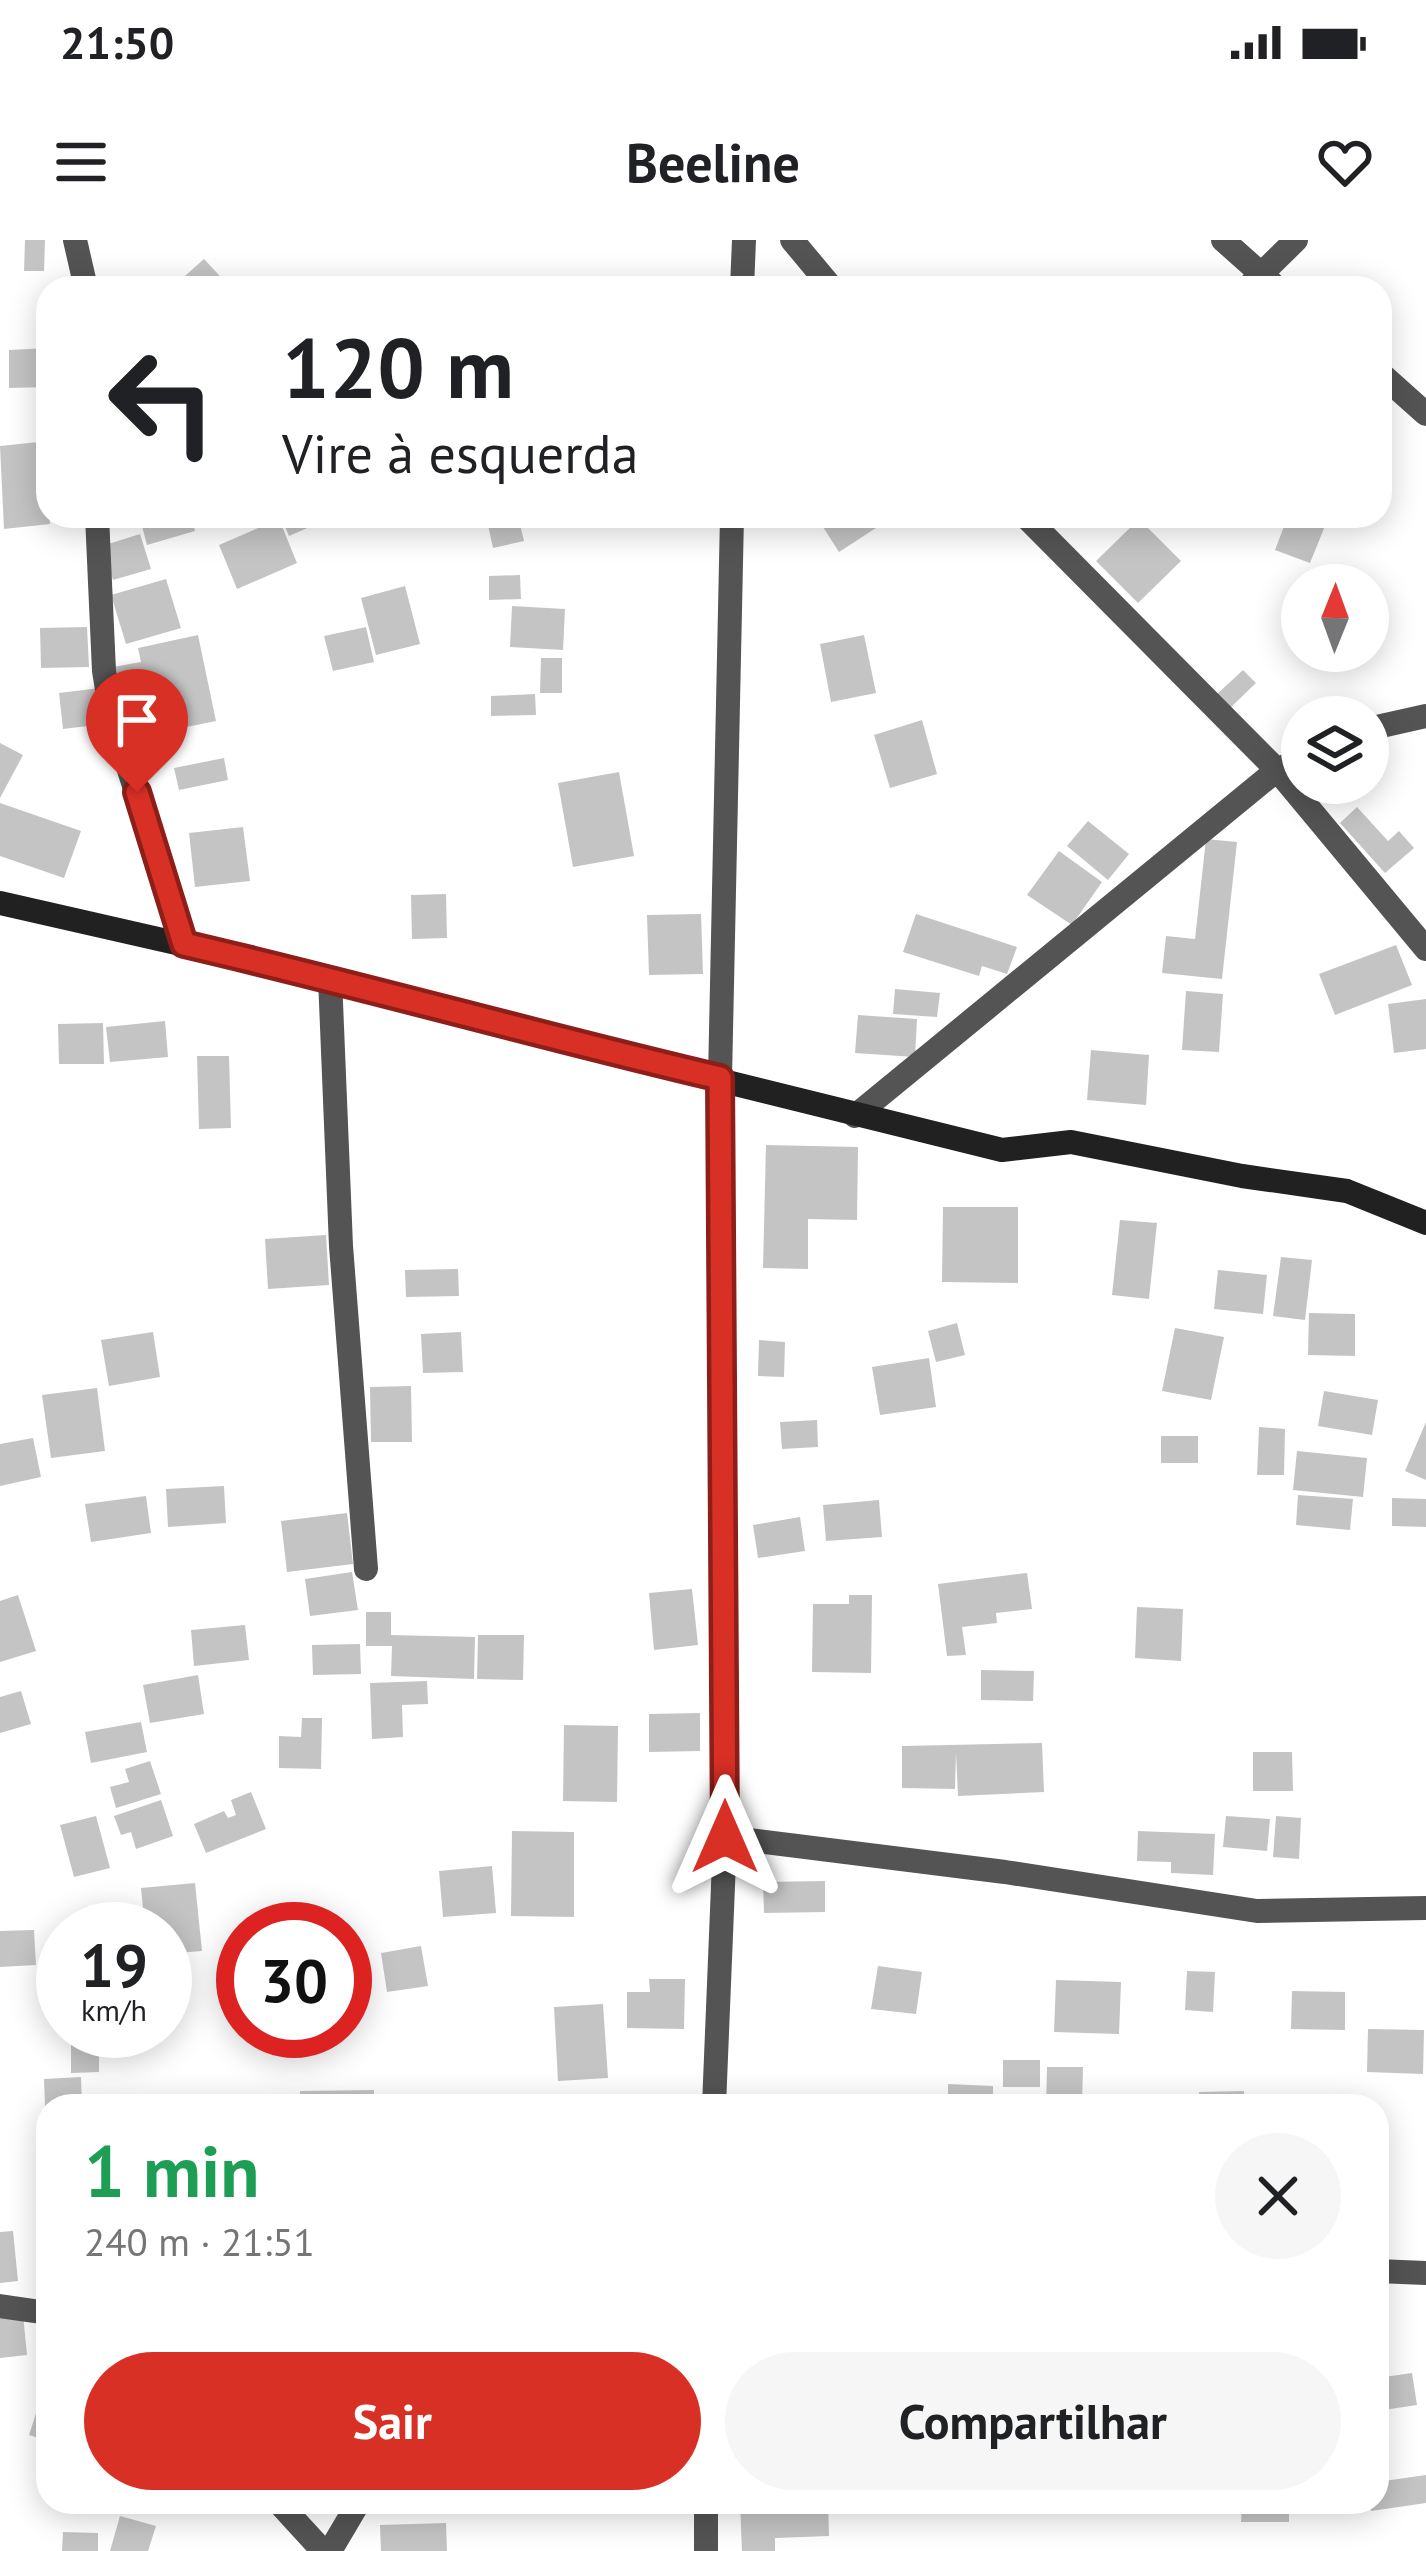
<!DOCTYPE html>
<html lang="pt">
<meta charset="utf-8">
<style>
:root{--surface:#fff;--page:#f6f6f6;--text:#202124;--muted:#757577;--accent:#d93025}
body{margin:0;font-family:"PT Sans",sans-serif;background:var(--page);color:var(--text);height:100vh;display:flex;flex-direction:column;font-size:45px;white-space:nowrap}
*{box-sizing:border-box;margin:0}
p{font-size:39px;color:var(--muted)}
.icon{flex:none;width:66px;height:66px;fill:none;stroke:currentColor;stroke-width:2;stroke-linecap:round;stroke-linejoin:round}
.map{position:relative;flex:1;overflow:hidden}
.sheet{position:absolute;left:36px;top:1854px;width:1353px;height:420px;display:flex;flex-direction:column;background:var(--surface);border-radius:36px;box-shadow:0 6px 30px #0003}
.sheet>*{flex:none}
.guide{position:absolute;left:36px;top:36px;width:1356px;height:252px;border-radius:36px;box-shadow:0 6px 30px #0003;background:#fff;color:var(--text);overflow:hidden}
.needle{width:78px;rotate:1deg}
.fabs{position:absolute;left:1281px;top:324px;display:grid;gap:24px}
.fabs a{display:grid;place-items:center;width:108px;height:108px;border-radius:50%;background:var(--surface);box-shadow:0 6px 30px #0003;font-size:60px}
.speed{position:absolute;left:36px;top:1662px;display:flex;gap:24px;font-size:60px;font-weight:700;text-align:center}
.speed>*{display:grid;place-content:center;width:156px;height:156px;border-radius:50%;background:var(--surface);box-shadow:0 6px 30px #0003;line-height:1}
.speed small{font-size:30px;font-weight:400}
.speed .limit{border:18px solid #d22;background:#fff;color:#111}
.pin{position:absolute;display:grid;place-items:center;width:102px;height:102px;color:#fff;margin:-123px -51px;border-radius:50% 50% 50% 0;rotate:-45deg;box-shadow:0 0 12px #0007}
.pin .icon{rotate:45deg}
.me{position:absolute;width:132px;margin:-66px;rotate:0deg;stroke-linejoin:round;filter:drop-shadow(0 0 9px #0008)}
.turn{display:flex;align-items:center;gap:42px;height:252px;padding:0 48px;font-size:54px}
.turn .icon{width:156px;height:156px;stroke-width:2.5}
.turn b{display:block;font-size:84px;line-height:102px}
.round{display:grid;place-items:center;flex:none;width:126px;height:126px;border-radius:63px;background:var(--page)}
.summary{display:flex;align-items:center;justify-content:space-between;height:204px;padding:0 48px}
h1{font-size:72px;font-weight:700;line-height:90px;color:#1e9e55}
.button{display:flex;gap:24px;margin-top:auto;padding:24px 48px}
.button a{flex:1;height:138px;border-radius:72px;background:var(--accent);color:#fff;font-size:48px;font-weight:700;line-height:138px;text-align:center}
.button a+a{background:var(--page);color:var(--text)}
.status{display:flex;justify-content:space-between;align-items:center;height:84px;padding:0 60px;background:var(--surface);direction:ltr}
.status svg{height:33px;fill:currentColor}
header{display:flex;justify-content:space-between;align-items:center;height:156px;padding:0 48px;background:var(--surface);font-size:54px;font-weight:700}
.map>svg:first-child{display:block}
.building{fill:#c4c4c4}
.lines{fill:none;stroke-linecap:round;stroke-linejoin:round}
.street{stroke:#545454;stroke-width:24}
.secondary{stroke:#212121;stroke-width:24}
.route-casing{stroke:#8d1f18;stroke-width:30}
.route{stroke:#d93025;stroke-width:21}
</style>
<div class="status"><b>21:50</b><svg viewBox="0 0 49 12"><path d="M0 12V9h3v3zM5 12V6h3v6zM10 12V3h3v9zM15 12V0h3v12zM26 1h20v11H26zM47 4h2v5h-2z"/></svg></div>
<header><svg class="icon" aria-label="menu" viewBox="0 0 24 24"><path d="M4 6h16M4 12h16M4 18h16"/></svg>Beeline<svg class="icon" aria-label="heart" viewBox="0 0 24 24"><path d="M12 20l-8-8c-3-5 5-10 8-4 3-6 11-1 8 4z"/></svg></header>
<div class="map">
<svg width="1426" height="2311" viewBox="0 0 1426 2311">
<rect width="100%" height="100%" fill="#fff"/>
<path class="building" d="M25 0H45L44 31H24Z
M204 19 231 48H196L185 36Z
M48 108V147L9 148V110Z
M48 201V229H44L50 284 4 289 0 206Z
M164 276H191L195 291 147 305 142 286 165 280Z
M281 276H311L314 285 289 296Z
M486 276H518L524 301 493 308Z
M816 276H868L876 288 839 312Z
M1288 276H1329L1310 323 1275 310Z
M279 279 297 323 237 349 219 305Z
M1139 279 1181 321 1138 363 1096 321Z
M140 294 151 329 113 340 102 306Z
M520 335 521 359 489 360V336Z
M166 339 181 388 126 404 111 355Z
M405 346 420 404 376 415 361 358Z
M512 366 565 369 563 410 510 407Z
M87 387 89 427 41 428 40 388Z
M366 387 374 422 333 431 324 396Z
M198 395 216 481 128 499 113 427 141 422 138 408Z
M864 395 876 453 831 462 820 404Z
M541 418H562V453H540Z
M1243 430 1256 443 1228 470 1215 456Z
M100 448 104 484 63 489 59 453Z
M535 454 536 475 491 476V456Z
M922 480 937 534 890 548 874 495Z
M0 503 23 515 0 558Z
M224 518 228 540 179 550 174 528Z
M619 532 634 616 573 627 558 543Z
M0 563 81 591 64 638 0 616Z
M1357 567 1388 601 1399 591 1414 608 1385 633 1340 583Z
M1088 581 1129 614 1108 640 1067 606Z
M243 587 250 641 195 647 189 593Z
M1206 599 1237 602 1222 739 1162 733 1166 696 1195 699Z
M1059 611 1102 642 1072 685 1027 655Z
M446 654 447 698 412 699 411 655Z
M701 674 703 734 649 735 647 675Z
M916 674 1017 707 1007 734 982 726 979 736 903 712Z
M1396 705 1412 745 1335 775 1319 734Z
M895 749 940 753 937 777 893 774Z
M1186 751 1223 754 1219 812 1182 810Z
M1426 759V809L1394 813 1388 764Z
M858 775 917 779 915 817 855 813Z
M165 781 168 817 110 822 106 787Z
M103 783 104 824H59L58 784Z
M1091 810 1149 815 1146 865 1087 860Z
M197 816H229L231 888 199 889Z
M766 905 858 907 857 980 808 979V1029L763 1028Z
M943 967H1018V1043L942 1042Z
M1120 980 1157 983 1149 1059 1112 1055Z
M326 995 329 1045 268 1049 265 999Z
M1281 1017 1312 1020 1305 1080 1273 1076Z
M458 1029 459 1056 406 1057 405 1030Z
M1218 1030 1267 1035 1263 1074 1214 1069Z
M1309 1073 1355 1074V1116L1308 1115Z
M957 1083 965 1115 936 1122 928 1091Z
M1175 1088 1224 1097 1211 1160 1162 1151Z
M153 1092 160 1137 109 1146 101 1100Z
M461 1092 463 1132 423 1133 421 1094Z
M759 1100 785 1102 784 1137 758 1136Z
M929 1118 936 1167 880 1175 872 1127Z
M411 1146 412 1202H371L370 1147Z
M97 1148 105 1211 51 1218 42 1155Z
M1324 1151 1378 1160 1372 1195 1318 1186Z
M817 1180 818 1207 782 1209 780 1182Z
M1426 1182V1240L1405 1231Z
M1259 1187 1285 1189 1284 1235H1257Z
M1161 1196H1198V1223H1161Z
M33 1198 41 1237 0 1246V1204Z
M1297 1211 1367 1218 1363 1257 1293 1250Z
M224 1246 226 1283 168 1287 166 1249Z
M1298 1255 1353 1259 1350 1290 1296 1285Z
M146 1256 151 1293 91 1302 85 1264Z
M1392 1258 1426 1259V1287L1392 1286Z
M879 1260 882 1297 826 1301 823 1265Z
M347 1273 353 1324 287 1332 281 1281Z
M800 1277 805 1311 758 1318 753 1285Z
M352 1332 358 1370 310 1376 305 1339Z
M1027 1333 1032 1369 996 1373 997 1383 962 1387 966 1415 947 1416 938 1344Z
M692 1349 698 1405 654 1410 649 1353Z
M18 1355 36 1411 0 1422V1361Z
M849 1355H872L871 1433 812 1432 813 1364H849Z
M1137 1367 1183 1369 1181 1421 1135 1418Z
M366 1372H391V1395L475 1397 474 1439 391 1436 392 1406H366Z
M245 1385 249 1420 194 1426 191 1390Z
M478 1395H524L523 1440 477 1439Z
M360 1404 361 1434 313 1435 312 1405Z
M981 1430 1034 1431 1033 1461 981 1460Z
M198 1435 204 1474 150 1483 143 1445Z
M427 1441 428 1464 402 1465 403 1497 372 1499 370 1443Z
M21 1451 31 1484 0 1493V1457Z
M700 1473V1511L649 1512V1474Z
M302 1478H322L321 1529 279 1528V1496L301 1497Z
M141 1482 147 1512 91 1523 85 1492Z
M564 1485 618 1486 617 1562 563 1561Z
M1042 1503 1044 1552 958 1556 956 1512 955 1549 902 1548V1506Z
M1253 1512H1292L1293 1551H1253Z
M150 1521 161 1554 116 1568 110 1547 129 1542 125 1529Z
M251 1552 266 1589 206 1613 194 1584 224 1571 228 1578 236 1575 231 1560Z
M161 1560 173 1596 136 1609 131 1592 121 1595 114 1576Z
M96 1576 110 1628 74 1637 60 1585Z
M1226 1576 1270 1579 1267 1611 1223 1607Z
M1276 1576 1301 1578 1299 1619 1273 1617Z
M512 1591 574 1592V1677L511 1676Z
M1138 1591 1215 1594 1213 1635 1171 1633V1622L1137 1621Z
M492 1626 496 1673 443 1677 439 1631Z
M825 1641V1672L764 1673 763 1642Z
M195 1643 202 1711 165 1714V1689H145L141 1648Z
M34 1690 36 1725 0 1727V1691Z
M421 1706 428 1746 387 1752 381 1713Z
M233 1709H243V1756H234Z
M878 1726 922 1732 916 1774 871 1769Z
M1187 1731 1215 1732 1213 1772 1185 1770Z
M649 1739H685L684 1789 627 1788V1752H650Z
M1056 1740 1121 1742 1119 1794 1054 1792Z
M1292 1751 1345 1752V1790L1291 1789Z
M603 1764 608 1838 558 1841 554 1767Z
M1368 1789 1424 1790 1423 1834 1367 1832Z
M71 1791H99V1832L71 1833Z
M1003 1820H1040V1847H1003Z
M1047 1827H1083L1082 1866H1046Z
M81 1837 82 1866H45L44 1839Z
M948 1844 993 1846V1866H948Z
M374 1850V1866H300V1851Z
M1244 1851V1866H1200L1199 1852Z
M13 1991 18 2041 0 2043V1992Z
M23 2074 27 2115 0 2118V2076Z
M1412 2133 1417 2165 1377 2171V2138Z
M40 2161 48 2163V2201L29 2195Z
M1426 2235V2263L1371 2271 1370 2262H1377V2242Z
M740 2262H828L829 2296 775 2298V2311H742Z
M1242 2262H1289V2282H1241Z
M120 2276 156 2286 148 2311H110Z
M446 2283 447 2311H381L380 2285Z
M63 2292 98 2293V2311H62Z"/>
<g class="lines">
<path class="street" d="M75 0 86 48
M792 0 832 48
M1223 0 1277 48
M742 48 744 0
M1247 48 1296 0
M1380 133 1426 174
M97 276 104 431 111 473 184 704
M1025 276 1277 530 1426 709
M1368 489 1426 476
M330 738 341 1006 366 1329
M855 876 1277 530 1302 518
M725 1597 1005 1632 1257 1671 1426 1668
M714 1866 725 1597 720 838 732 276
M1377 2031 1426 2033
M0 2066 48 2073
M278 2262 323 2311
M330 2311 359 2262
M706 2311V2262"/>
<path class="secondary" d="M0 663 330 738 537 795 1002 910 1071 902 1242 936 1347 951 1426 983"/>
</g>
<g class="lines">
<defs>
<path id="route" d="M137 552 184 704C364 746 541 796 720 838L725 1597"/>
</defs>
<use href="#route" class="route-casing"/>
<use href="#route" class="route"/>
</g>
</svg>
<div class="fabs">
<a><svg class="needle" viewBox="-14 -14 28 28"><path d="M0-13l5 13h-10z" fill="#e53935"/><path d="M0 13l5-13h-10z" fill="#757577"/></svg></a>
<a><svg class="icon" aria-label="layers" viewBox="0 0 24 24"><path d="M12 4l9 5-9 5-9-5zM3 14l9 5 9-5"/></svg></a>
</div>
<div class="speed"><div>19<small>km/h</small></div><div class="limit">30</div></div>
<div class="pin" style="left:137px;top:552px;background:#d93025"><svg class="icon" aria-label="arrive" viewBox="0 0 24 24"><path d="M6 21V4h12l-3 4 3 4H6"/></svg></div>
<svg class="me" style="left:725px;top:1597px" viewBox="-20 -20 40 40"><path d="M0-17L14 15 0 8-14 15z" fill="#d93025" stroke="#fff" stroke-width="4"/></svg>
<div class="guide">
<div class="turn"><svg class="icon" aria-label="left" viewBox="0 0 24 24"><path d="M17 20v-9H6M10 6l-5 5 5 5"/></svg><div><b>120 m</b>Vire à esquerda</div></div>
</div>
<section class="sheet">
<div class="summary"><div><h1>1 min</h1><p>240 m · 21:51</p></div><a class="round"><svg class="icon" aria-label="close" viewBox="0 0 24 24"><path d="M6 6l12 12M18 6L6 18"/></svg></a></div>
<div class="button"><a>Sair</a><a>Compartilhar</a></div>
</section>
</div>
